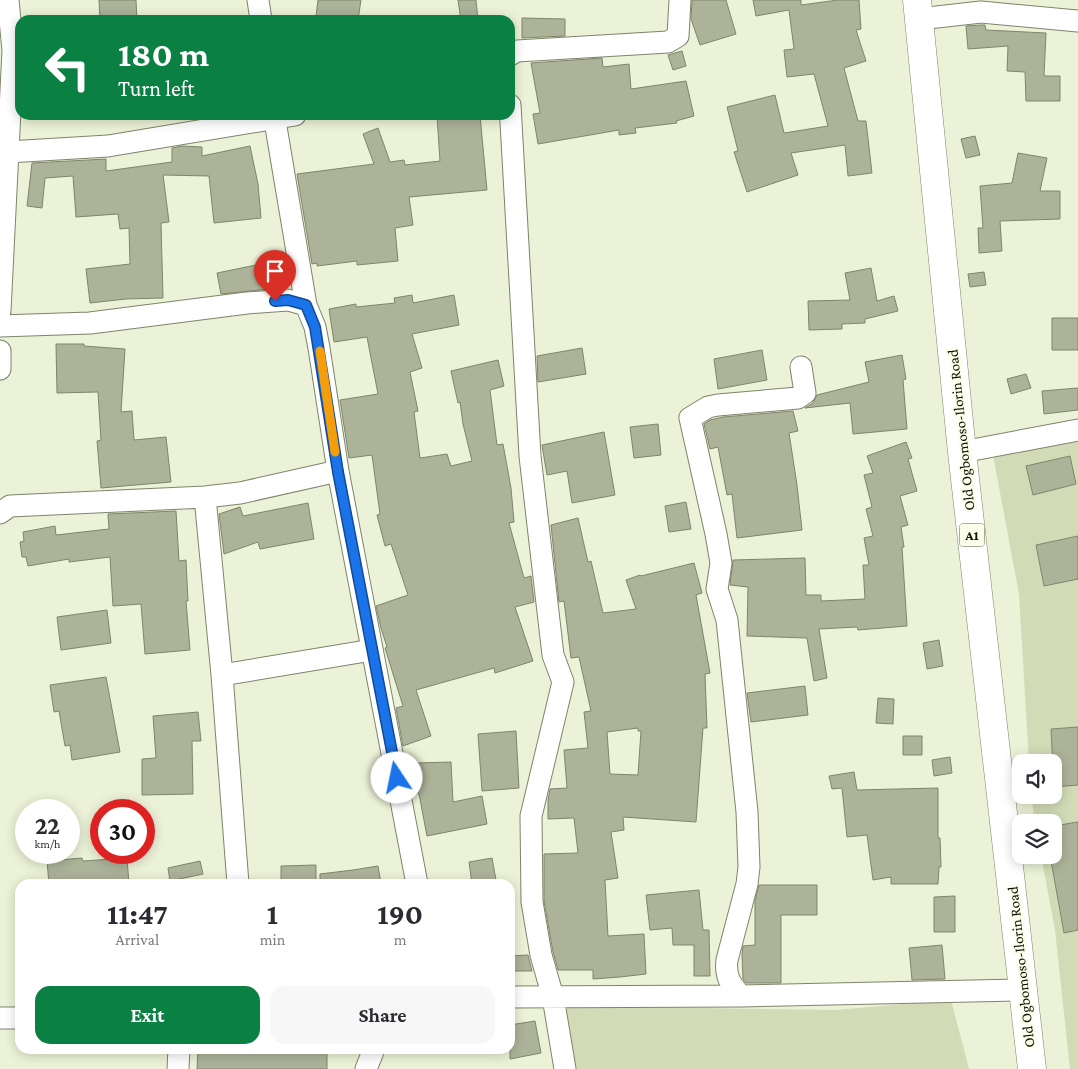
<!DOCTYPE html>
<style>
:root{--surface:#fff;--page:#f7f7f7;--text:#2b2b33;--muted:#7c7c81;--accent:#0b8043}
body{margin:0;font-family:"Crimson Pro",serif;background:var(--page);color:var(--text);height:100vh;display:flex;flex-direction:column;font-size:19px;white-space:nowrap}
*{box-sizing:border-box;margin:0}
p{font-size:16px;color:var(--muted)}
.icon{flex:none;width:28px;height:28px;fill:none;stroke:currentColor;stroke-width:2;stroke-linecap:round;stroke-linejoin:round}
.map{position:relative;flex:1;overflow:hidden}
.side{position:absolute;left:15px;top:879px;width:500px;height:175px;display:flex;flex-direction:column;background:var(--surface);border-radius:15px;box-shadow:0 2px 12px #0003}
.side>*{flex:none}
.banner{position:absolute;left:15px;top:15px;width:500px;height:105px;border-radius:15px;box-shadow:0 2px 12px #0003;background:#0b8043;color:#fff;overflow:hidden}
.controls{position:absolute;left:1012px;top:754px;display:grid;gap:10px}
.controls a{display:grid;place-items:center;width:50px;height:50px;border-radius:10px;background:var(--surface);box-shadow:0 2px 12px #0003;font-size:25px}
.speed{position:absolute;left:15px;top:799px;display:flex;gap:10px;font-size:25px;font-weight:700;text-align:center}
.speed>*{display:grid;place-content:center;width:65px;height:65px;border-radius:50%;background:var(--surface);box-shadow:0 2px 12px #0003;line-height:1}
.speed small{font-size:12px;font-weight:400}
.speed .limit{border:8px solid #d22;background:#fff;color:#111}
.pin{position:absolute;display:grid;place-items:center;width:42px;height:42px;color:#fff;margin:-51px -21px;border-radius:50% 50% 50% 0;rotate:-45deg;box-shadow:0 0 5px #0007}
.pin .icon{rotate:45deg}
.me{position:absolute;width:55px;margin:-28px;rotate:349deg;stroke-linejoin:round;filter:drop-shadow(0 0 4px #0008)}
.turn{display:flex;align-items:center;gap:18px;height:105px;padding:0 20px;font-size:22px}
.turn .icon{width:65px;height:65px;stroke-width:2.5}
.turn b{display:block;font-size:35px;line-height:42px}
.eta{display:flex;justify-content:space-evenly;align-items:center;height:85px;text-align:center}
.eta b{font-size:30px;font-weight:700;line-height:35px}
.button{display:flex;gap:10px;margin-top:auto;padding:10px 20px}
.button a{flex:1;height:58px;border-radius:15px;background:var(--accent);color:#fff;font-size:20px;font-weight:700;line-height:58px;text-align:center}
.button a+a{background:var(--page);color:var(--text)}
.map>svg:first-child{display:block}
.green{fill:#d2dbb6}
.building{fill:#adb399;stroke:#7f856c;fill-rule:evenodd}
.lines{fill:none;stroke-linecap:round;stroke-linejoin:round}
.minor-casing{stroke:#7e846b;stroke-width:23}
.highway-casing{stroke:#7e846b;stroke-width:29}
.minor{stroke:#fff;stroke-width:21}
.highway{stroke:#fff;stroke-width:28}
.route-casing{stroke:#114b97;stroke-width:12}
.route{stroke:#1a73e8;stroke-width:9}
.slow{stroke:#f59e0b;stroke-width:9}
.labels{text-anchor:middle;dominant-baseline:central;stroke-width:5;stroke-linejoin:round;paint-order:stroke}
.shield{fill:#f9ffe9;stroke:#56594c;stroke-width:1}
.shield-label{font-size:14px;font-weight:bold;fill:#101209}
.street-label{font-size:15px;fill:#101209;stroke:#f9ffe9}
</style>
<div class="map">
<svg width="1078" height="1069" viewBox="0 0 1078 1069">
<rect width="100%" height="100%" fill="#ecf2d7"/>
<path class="green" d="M1078 438V1069H1070L1055 930 1041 855H1054V822H1035L1031 795H1054V762H1029L1019 594 993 455Z
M951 1000 969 1069H572L562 1020 566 1006 835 1010Z"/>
<path class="building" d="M99 0H136L137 20H100Z
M318 0H361L358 20 316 16Z
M458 0H476L478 20H461Z
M692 0H726L736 34 700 45 691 19Z
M753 0H801V5L838 0H859L861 29 856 30 866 61 844 68 858 121H866L872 173 848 176 845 145 791 153 798 175 747 192 734 152 738 151 727 107 775 95 784 133 828 126 814 74 787 77 784 50 794 49 789 10 756 16Z
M522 18 565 19V36L522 38Z
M981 25H985L986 30 1046 33 1044 76H1060V101H1026L1025 72 1007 71 1008 46 968 49 966 26Z
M682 51 686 66 673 70 668 55Z
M602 58 603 67 629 64 631 89 686 81 694 116 676 121 677 123 635 128 636 133 619 135V130L538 144 533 114 540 113 531 63Z
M449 115H480L487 190 409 197 413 225 395 228 398 261 357 265V261L317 266V263L312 264 297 174 374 164 363 134 378 128 390 162 404 160 405 165 440 161 437 116Z
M975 136 980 155 966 158 961 139Z
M182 146 202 147V156L250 146 258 184 261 218 214 223 209 176 163 175 169 222 161 223 163 298 126 299 90 303 86 269 130 264 129 228 120 229 118 214 76 217 73 176 45 178 42 208 27 206 32 163 106 159V171L172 162V148Z
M1018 153 1047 158 1040 191H1060V219L1000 221 1002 251 979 253 978 228H983L980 186 1012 183Z
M266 263 270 289 221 294 217 273Z
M871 268 877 301 894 296 898 311 865 319V323L842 324V329L809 330 808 301 850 300 845 273Z
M984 272 986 285 970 287 968 274Z
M412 295 413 303 454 295 459 325 412 334 422 368 410 372 418 411 414 412 420 458 447 454 451 466 472 461 463 424 460 402 458 403 451 371 498 360 504 386 490 390 497 445 503 444 511 488 514 522 509 523 524 578 531 576 534 602 515 607 533 661 495 673 494 668 416 690 431 736 403 746 396 708 403 706 385 648 387 647 381 628 376 606 408 595 391 544 385 546 377 515 380 514 372 455 349 458 340 400 378 394 367 337 334 342 329 309 356 304V307L395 303 394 298Z
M1052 318H1078V350H1052Z
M56 344H84V346L125 349 121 412 132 411 134 440 166 437 171 482 101 488 97 441 101 440 98 392 57 393Z
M582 348 586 374 538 382 537 356Z
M762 350 767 380 718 389 714 359Z
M902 355 906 379 903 380 907 429 853 434 850 403 805 408 813 403 817 395 869 382 865 362Z
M1026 374 1031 388 1011 394 1007 379Z
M1078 388V410L1044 414 1042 391Z
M793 411 798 431 789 433 797 485 802 530 737 538 732 494 727 495 718 447 710 449 704 424 710 420 723 417Z
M658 424 661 455 634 458 630 427Z
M604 432 615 495 572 503 567 471 547 475 542 445Z
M906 442 912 458 908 459 917 491 900 496 908 525 901 527 904 547H902L907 626 858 630 857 627 819 629 827 678 814 681 807 638 747 636 748 587 730 585 733 560 805 558 806 595H821V601L865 599 863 565H869L864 538 873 536 866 509 872 507 864 475 873 473 867 456Z
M1070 456 1076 484 1033 495 1026 466Z
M686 502 691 529 669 532 665 506Z
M308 503 314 539 260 549 258 542 224 554 219 514 240 507 243 516Z
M176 511 179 561 186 560 188 601H186L190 650 145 654 141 604 113 606 110 557 69 562V559L28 566 26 557H22L20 542 24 541 23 532 55 526 56 535 109 529 108 514Z
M578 518 588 562 591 561 603 613 636 609 626 580 640 575 641 576 694 563 702 593 696 595 710 673 705 674 707 728H703L696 822 623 817 624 830 611 832 618 878 605 880 608 936 644 934 646 974 620 977 593 979V970H558L553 952 544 901V854L578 853 574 818 548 819V800L550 789 567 788 564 750 588 748 584 712 591 711 579 657 571 658 564 601 559 602 551 525ZM638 728V731H641L638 775 610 774 607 732Z
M1078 536V579L1044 586 1036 545Z
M107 610 111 643 61 650 57 617Z
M939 640 943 666 927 669 923 643Z
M106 677 120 752 72 760 70 745 65 746 59 711 54 712 50 685Z
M805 686 808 715 751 722 747 693Z
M878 698 894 699 893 724 876 723Z
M198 712 201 741H192L193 794 142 795V759L156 758 153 716Z
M1078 727V785L1054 787 1051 729Z
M516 731 519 788 482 791 478 734Z
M903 736H922V755H903Z
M950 757 952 773 934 776 932 760Z
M451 762 453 802 482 796 487 824 427 836 419 794H418L416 763Z
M854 772 857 790 938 788V838H940L941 867H939L938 884H891V877L873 880 867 835 847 837 842 788 832 789 829 776Z
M1078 822V930L1064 933 1050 855H1054V826Z
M82 858 83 861 127 858 129 884H49L47 861Z
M492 858 496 880 472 884 469 862Z
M200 861 203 874 170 881 168 868Z
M316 865V884H281V866Z
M378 866 381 884H320V874L353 870Z
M759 885H817V915H781V983H746L743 979 742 954 743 946 755 945V901Z
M699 890 703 930H709L710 976H694V945H673L672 928 650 930 646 895Z
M955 896V932H934V897Z
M942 945 945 979 912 980 909 948Z
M528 955 532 971H510V956Z
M535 1021 541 1053 510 1059V1025Z
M198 1049H327V1069H197Z"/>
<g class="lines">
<defs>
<path id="minor" d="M258 0 261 20
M919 19 981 12 1078 21
M510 55 517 51 668 42 678 36 680 0
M510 105 530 456 553 655 563 682 531 816 532 902 541 955 553 997 565 1069
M274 115 306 305 315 327 319 348 338 471 417 884
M8 152 108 146 295 115
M0 311 13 50 8 0
M0 326 90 323 247 303 288 300 306 305
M0 351V369
M962 452 1078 430
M205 497 222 675 238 884
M0 513 10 506 205 497 240 493 338 471
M222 675 372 650
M741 996C730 984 725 976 727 960L747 884 749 867 747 812 727 620 717 589 721 563 716 534 690 418 708 407 718 405 798 398 805 393 801 367
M510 997 741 996 1023 990
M0 1018H20
M178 1069 179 1049
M366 1069 374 1049"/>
<path id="highway" d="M917 0 962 452 1032 1069"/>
</defs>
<use href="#minor" class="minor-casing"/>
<use href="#highway" class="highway-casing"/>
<use href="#minor" class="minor"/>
<use href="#highway" class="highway"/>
</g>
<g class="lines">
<defs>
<path id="route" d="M275 301 288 300 306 305 315 327 338 472 397 778"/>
</defs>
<use href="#route" class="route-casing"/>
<use href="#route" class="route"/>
<path class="slow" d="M320 351 335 452"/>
</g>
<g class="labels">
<rect class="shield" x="959.5" y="523.5" width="25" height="23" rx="4"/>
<g class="shield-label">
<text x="972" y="535">A1</text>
</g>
<g class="street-label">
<text transform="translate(961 430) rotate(-96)">Old Ogbomoso-Ilorin Road</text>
<text transform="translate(1021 967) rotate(-96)">Old Ogbomoso-Ilorin Road</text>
</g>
</g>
</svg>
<div class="controls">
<a><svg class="icon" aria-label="sound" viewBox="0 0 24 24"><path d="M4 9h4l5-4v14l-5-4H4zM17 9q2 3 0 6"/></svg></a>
<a><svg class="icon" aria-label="layers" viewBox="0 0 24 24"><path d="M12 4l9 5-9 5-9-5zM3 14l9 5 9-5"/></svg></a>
</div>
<div class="speed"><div>22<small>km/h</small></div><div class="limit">30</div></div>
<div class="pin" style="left:275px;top:301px;background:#d93025"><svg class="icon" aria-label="arrive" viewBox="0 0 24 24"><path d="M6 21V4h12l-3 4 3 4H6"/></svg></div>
<svg class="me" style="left:397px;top:778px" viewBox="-20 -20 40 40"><circle r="19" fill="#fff"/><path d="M0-13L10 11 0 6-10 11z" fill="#1a73e8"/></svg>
<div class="banner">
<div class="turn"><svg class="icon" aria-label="left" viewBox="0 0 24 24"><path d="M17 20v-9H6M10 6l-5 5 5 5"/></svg><div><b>180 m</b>Turn left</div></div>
</div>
<section class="side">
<div class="eta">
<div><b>11:47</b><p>Arrival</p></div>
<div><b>1</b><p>min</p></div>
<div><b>190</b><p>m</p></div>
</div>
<div class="button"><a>Exit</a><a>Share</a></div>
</section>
</div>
